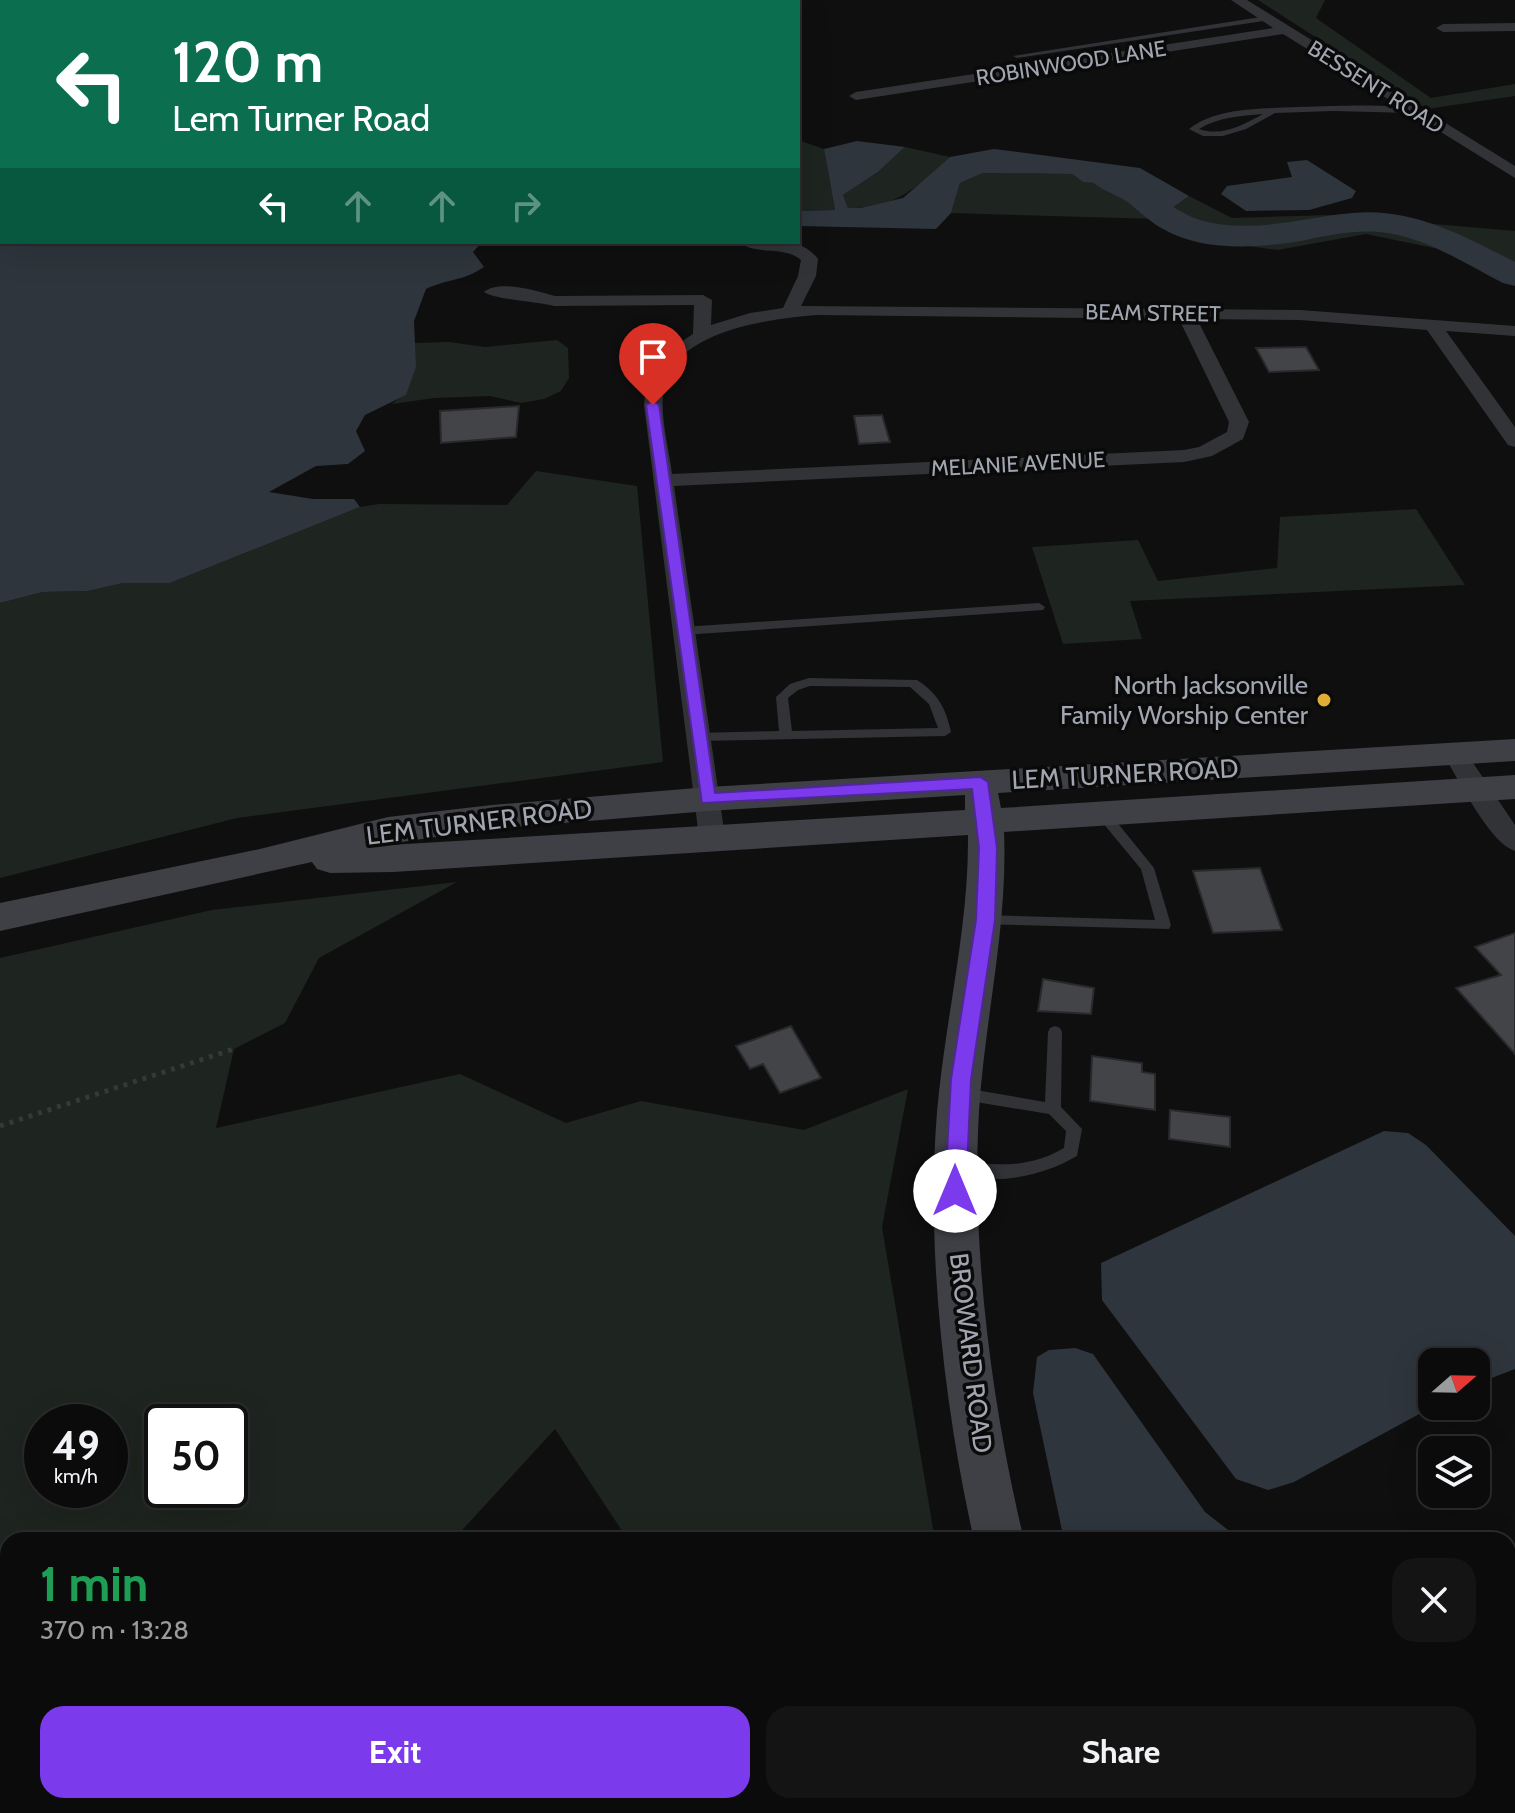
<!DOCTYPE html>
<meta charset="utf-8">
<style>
:root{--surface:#0b0b0c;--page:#141415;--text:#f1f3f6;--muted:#9a9b9d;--line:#2b2b2d;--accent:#7c3aed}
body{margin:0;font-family:Cabin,sans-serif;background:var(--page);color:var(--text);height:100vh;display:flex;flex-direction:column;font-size:30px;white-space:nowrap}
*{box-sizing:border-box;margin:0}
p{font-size:26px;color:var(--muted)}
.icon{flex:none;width:44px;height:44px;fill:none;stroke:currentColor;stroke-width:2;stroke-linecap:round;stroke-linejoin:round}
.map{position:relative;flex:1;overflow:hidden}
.drawer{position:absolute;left:0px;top:1532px;width:1516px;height:282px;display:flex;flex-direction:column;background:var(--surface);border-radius:24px 24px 0 0;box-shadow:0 8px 32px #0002,0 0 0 2px var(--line)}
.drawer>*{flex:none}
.hud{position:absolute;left:0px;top:0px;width:800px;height:244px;box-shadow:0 8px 32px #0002,0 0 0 2px var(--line);background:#0b6e4f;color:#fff;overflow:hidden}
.needle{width:52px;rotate:70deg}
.buttons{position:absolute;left:1418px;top:1348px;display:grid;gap:16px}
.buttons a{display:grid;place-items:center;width:72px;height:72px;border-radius:16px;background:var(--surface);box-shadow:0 8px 32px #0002,0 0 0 2px var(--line);font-size:40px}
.speed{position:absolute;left:24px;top:1404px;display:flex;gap:16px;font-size:40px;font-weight:700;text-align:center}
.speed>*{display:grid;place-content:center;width:104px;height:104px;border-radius:50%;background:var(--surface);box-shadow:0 8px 32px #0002,0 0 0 2px var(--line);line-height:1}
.speed small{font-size:20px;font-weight:400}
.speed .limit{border:4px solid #111;border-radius:12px;background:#fff;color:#111}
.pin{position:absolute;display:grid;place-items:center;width:68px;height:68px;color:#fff;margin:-82px -34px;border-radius:50% 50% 50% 0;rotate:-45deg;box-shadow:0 0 8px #0007}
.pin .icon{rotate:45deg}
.me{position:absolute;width:88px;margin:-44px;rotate:0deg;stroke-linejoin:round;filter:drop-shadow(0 0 6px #0008)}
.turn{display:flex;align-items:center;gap:28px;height:168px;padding:0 40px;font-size:36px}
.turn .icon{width:104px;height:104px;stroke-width:2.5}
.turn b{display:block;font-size:56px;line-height:68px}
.lanes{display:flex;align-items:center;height:76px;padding:0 40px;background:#0003;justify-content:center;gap:40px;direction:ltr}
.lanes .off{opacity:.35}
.round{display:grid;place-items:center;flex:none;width:84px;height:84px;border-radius:24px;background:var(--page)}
.head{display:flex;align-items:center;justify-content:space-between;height:136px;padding:0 40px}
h1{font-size:48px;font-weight:700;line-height:60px;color:#1e9e55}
.cta{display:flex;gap:16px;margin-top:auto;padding:16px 40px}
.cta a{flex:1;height:92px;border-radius:24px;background:var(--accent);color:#fff;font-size:32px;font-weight:700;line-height:92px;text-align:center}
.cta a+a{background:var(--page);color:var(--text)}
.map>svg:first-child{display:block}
.green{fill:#1e241f;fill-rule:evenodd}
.water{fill:#2e353c}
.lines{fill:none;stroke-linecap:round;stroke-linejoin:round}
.river{fill:#2e353c;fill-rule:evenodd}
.building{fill:#434448;stroke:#29292c;stroke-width:2}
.path-far1{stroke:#37383c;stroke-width:5;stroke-dasharray:4 6;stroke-linecap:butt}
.path{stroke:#37383c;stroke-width:7;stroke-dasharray:5 8;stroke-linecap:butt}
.service{fill:#323337;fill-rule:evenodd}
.minor{fill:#323337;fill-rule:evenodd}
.secondary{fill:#3f4045;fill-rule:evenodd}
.route{fill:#7c3aed;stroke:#51269a;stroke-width:2}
.poi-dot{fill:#e0ae37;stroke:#0a0a0b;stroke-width:3}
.labels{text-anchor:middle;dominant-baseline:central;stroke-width:7;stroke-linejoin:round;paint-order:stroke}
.far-street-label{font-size:22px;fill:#a1a5b0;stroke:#0a0a0b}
.poi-label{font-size:26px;fill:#a1a5b0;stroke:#0a0a0b;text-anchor:end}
.street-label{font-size:26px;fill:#a1a5b0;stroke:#0a0a0b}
</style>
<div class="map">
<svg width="1515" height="1813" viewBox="0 0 1515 1813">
<rect width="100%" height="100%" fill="#0f0f10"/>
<path class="green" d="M1258 0H1325L1316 18 1431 98 1515 84V96L1427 109Z
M798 140 824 149 835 210 798 211Z
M905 147 950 157C917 186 896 210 848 208L843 195 878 172Z
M983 173 1072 174 1083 182 1112 185 1157 219 1189 196 1232 218 1330 215 1515 231V281L1505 280 1458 253 1366 234 1278 250 1202 240 1157 219 951 213 960 183Z
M557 340 568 348 569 378 561 391 544 399 521 403 490 396 434 398 392 404C414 389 416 368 414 343L449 342 485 347Z
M536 471 637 486 663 762 237 818 0 878V603L43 592 88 591 123 583H170L360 507 379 504 507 505Z
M1416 509 1465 585 1130 601 1142 639 1063 644 1032 547 1138 540 1158 581 1277 568 1280 517Z
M457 882 319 958 285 1023 234 1049 216 1128 460 1074 566 1123 641 1101 804 1130 908 1089 882 1227 935 1540H628L555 1429 453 1540H8V1806H131L132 1813H0V958L212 910ZM42 1422H110V1490H42ZM162 1422H230V1490H162Z
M784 1806H979L963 1813H789Z"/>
<path class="water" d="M0 0H463L2 2V242H482L473 252 484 267C462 282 449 278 426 289L414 321 416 367 406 395 365 415 356 431 365 451 348 464 316 466 269 492 313 499H354L360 507 170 583H123L88 591 43 592 0 603Z
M857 141 905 147 878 172 843 195 848 208H861L903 198 950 157 994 149 1140 168 1189 196 1157 219 1112 185 1083 182 1072 174 983 173 960 183 951 213 936 229 798 226V211L835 210 824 149Z
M1307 160 1356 191 1352 198 1309 210 1246 211 1221 194 1227 186 1292 177 1287 162Z
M1384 1131 1408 1133 1426 1145 1515 1236V1369L1476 1384V1362H1432L1434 1406 1294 1482 1268 1490 1236 1479 1102 1300 1101 1263Z
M1075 1348 1093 1354 1205 1512 1232 1533 1236 1540H1064L1033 1393 1037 1357 1049 1350Z"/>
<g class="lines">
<path class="river" d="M1104 168C1145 178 1171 216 1212 223 1260 232 1305 217 1353 213 1411 207 1465 236 1515 262V286L1503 283C1464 263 1424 236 1379 232 1353 230 1326 236 1301 241 1257 248 1203 252 1163 229 1150 222 1140 212 1129 203 1117 194 1096 189 1088 177L1093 170Z"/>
</g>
<path class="building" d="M1306 347 1319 370 1269 372 1256 348Z
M519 406 516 437 441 443 440 411Z
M882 415 890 442 859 444 854 416Z
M1260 868 1282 930 1213 933 1193 871Z
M1515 933V1054L1456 988 1501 975 1475 947Z
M1043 979 1094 988 1091 1014 1038 1011Z
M791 1026 821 1078 780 1093 763 1064 750 1069 736 1046Z
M1092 1056 1142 1063V1072L1155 1074V1110L1090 1101Z
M1170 1110 1230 1117V1147L1169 1139Z"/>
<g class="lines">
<path class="path-far1" d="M0 1126 234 1049"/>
<path class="path" d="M0 1738 8 1736"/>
<path class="service" d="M1267 16 1271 18 1270 20 1017 58 1013 56Z
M1297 107C1322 107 1397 102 1417 111L1413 113 1333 111 1275 113 1246 129 1223 136H1203L1189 129C1217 107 1262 109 1297 107ZM1263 114C1243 125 1222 137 1199 129 1218 117 1241 116 1263 114Z
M1039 603 1045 607 1043 610 683 635 677 631 683 627Z
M809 678 917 680C938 693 946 709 951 732L945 736 698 741 692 737 698 733 779 731 776 697 790 684ZM810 686 910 687 929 704 938 728 792 731 788 698 798 690Z
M1102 808 1107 810 1154 868 1171 925 1169 929 981 924 979 920 986 915 1155 920 1141 869 1097 816 1095 813 1097 810Z
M1055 1026 1060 1028 1062 1032 1061 1107 1082 1129 1077 1156C1041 1177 995 1186 954 1173L952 1168 954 1163 960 1161C998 1166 1030 1168 1064 1148L1066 1131 1049 1114 964 1100 959 1098 956 1094 959 1090 964 1088 1045 1102 1048 1032 1050 1028Z"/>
<path class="minor" d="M1231 0H1247L1515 166V178L1283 34 856 100 849 96 856 92 1273 28Z
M1515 23V31L1443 32 1436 28 1443 24Z
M740 242C767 242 800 235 818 259L816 276 801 306 1300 310 1515 326V336L1446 331 1515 427V447L1508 445 1427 330 1300 320 1197 319 1249 422 1243 439 1212 456 1184 462 674 486 725 837 721 843 712 846 703 843 699 837 644 405C647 372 666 351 693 334L694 305 554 306C539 302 492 299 484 292 499 279 537 291 555 296L703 295 712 300 711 325 750 313 783 308 798 276 801 260C783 245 755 256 740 242ZM817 315 1179 319 1229 422 1227 432 1199 447 1184 450 672 474C669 447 659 416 664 388 675 330 770 319 817 315Z
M1455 746 1463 748 1515 825V851C1489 843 1458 778 1443 754L1447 748Z"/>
<path class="secondary" d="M1515 739V761L998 793 1001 808 1515 775V799L1004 832C1008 926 985 1017 979 1111 971 1248 992 1407 1024 1540H974C944 1406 926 1248 937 1112 945 1019 969 928 968 835L393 872 330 873 317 869 312 862 0 931V903L260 849 388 817 492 805 708 787ZM965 795V810L373 846 492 829 708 811Z
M1050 1806H1106L1108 1813H1052Z"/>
</g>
<path class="route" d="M653 401 659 405 715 793 980 777 988 782 997 848 995 920 971 1079 966 1191 963 1197 955 1200 948 1197 945 1191 951 1079 976 920 979 848 972 789 702 803 646 405Z"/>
<circle class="poi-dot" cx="1324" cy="700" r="8"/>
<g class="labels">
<g class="far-street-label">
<text transform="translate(1071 63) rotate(-9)">ROBINWOOD LANE</text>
<text transform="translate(1376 87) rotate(32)">BESSENT ROAD</text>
<text transform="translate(1153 313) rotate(1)">BEAM STREET</text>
<text transform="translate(1018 464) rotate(-3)">MELANIE AVENUE</text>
</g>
<g class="poi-label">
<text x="1308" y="685">North Jacksonville<tspan x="1308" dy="30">Family Worship Center</tspan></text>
</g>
<g class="street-label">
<text transform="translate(1125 774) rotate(-3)">LEM TURNER ROAD</text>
<text transform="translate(479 822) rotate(-7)">LEM TURNER ROAD</text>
<text transform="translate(971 1353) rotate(83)">BROWARD ROAD</text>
</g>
</g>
</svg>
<div class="buttons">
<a><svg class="needle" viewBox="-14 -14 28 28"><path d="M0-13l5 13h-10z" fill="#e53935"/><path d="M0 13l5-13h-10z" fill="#9a9b9d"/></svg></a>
<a><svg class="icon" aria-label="layers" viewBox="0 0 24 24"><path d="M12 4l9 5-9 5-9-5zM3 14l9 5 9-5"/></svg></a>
</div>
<div class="speed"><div>49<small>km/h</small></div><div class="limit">50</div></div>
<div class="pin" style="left:653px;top:405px;background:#d93025"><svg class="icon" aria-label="arrive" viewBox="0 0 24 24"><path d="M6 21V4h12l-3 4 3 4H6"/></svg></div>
<svg class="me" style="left:955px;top:1191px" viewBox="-20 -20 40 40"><circle r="19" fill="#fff"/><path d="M0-13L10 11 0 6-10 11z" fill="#7c3aed"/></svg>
<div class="hud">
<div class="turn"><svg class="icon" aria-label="left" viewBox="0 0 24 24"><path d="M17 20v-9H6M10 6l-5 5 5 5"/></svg><div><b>120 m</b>Lem Turner Road</div></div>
<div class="lanes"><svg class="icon" aria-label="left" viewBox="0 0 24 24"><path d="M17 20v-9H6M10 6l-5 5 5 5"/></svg><svg class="icon off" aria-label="ahead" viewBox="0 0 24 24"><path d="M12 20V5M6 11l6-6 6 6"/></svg><svg class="icon off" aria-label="ahead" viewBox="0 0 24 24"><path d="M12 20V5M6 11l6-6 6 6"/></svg><svg class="icon off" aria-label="right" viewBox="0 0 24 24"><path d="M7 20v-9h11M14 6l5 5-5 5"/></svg></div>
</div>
<section class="drawer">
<div class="head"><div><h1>1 min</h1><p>370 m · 13:28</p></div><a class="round"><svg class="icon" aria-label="close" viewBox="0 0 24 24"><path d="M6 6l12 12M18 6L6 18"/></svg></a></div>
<div class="cta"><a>Exit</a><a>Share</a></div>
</section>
</div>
